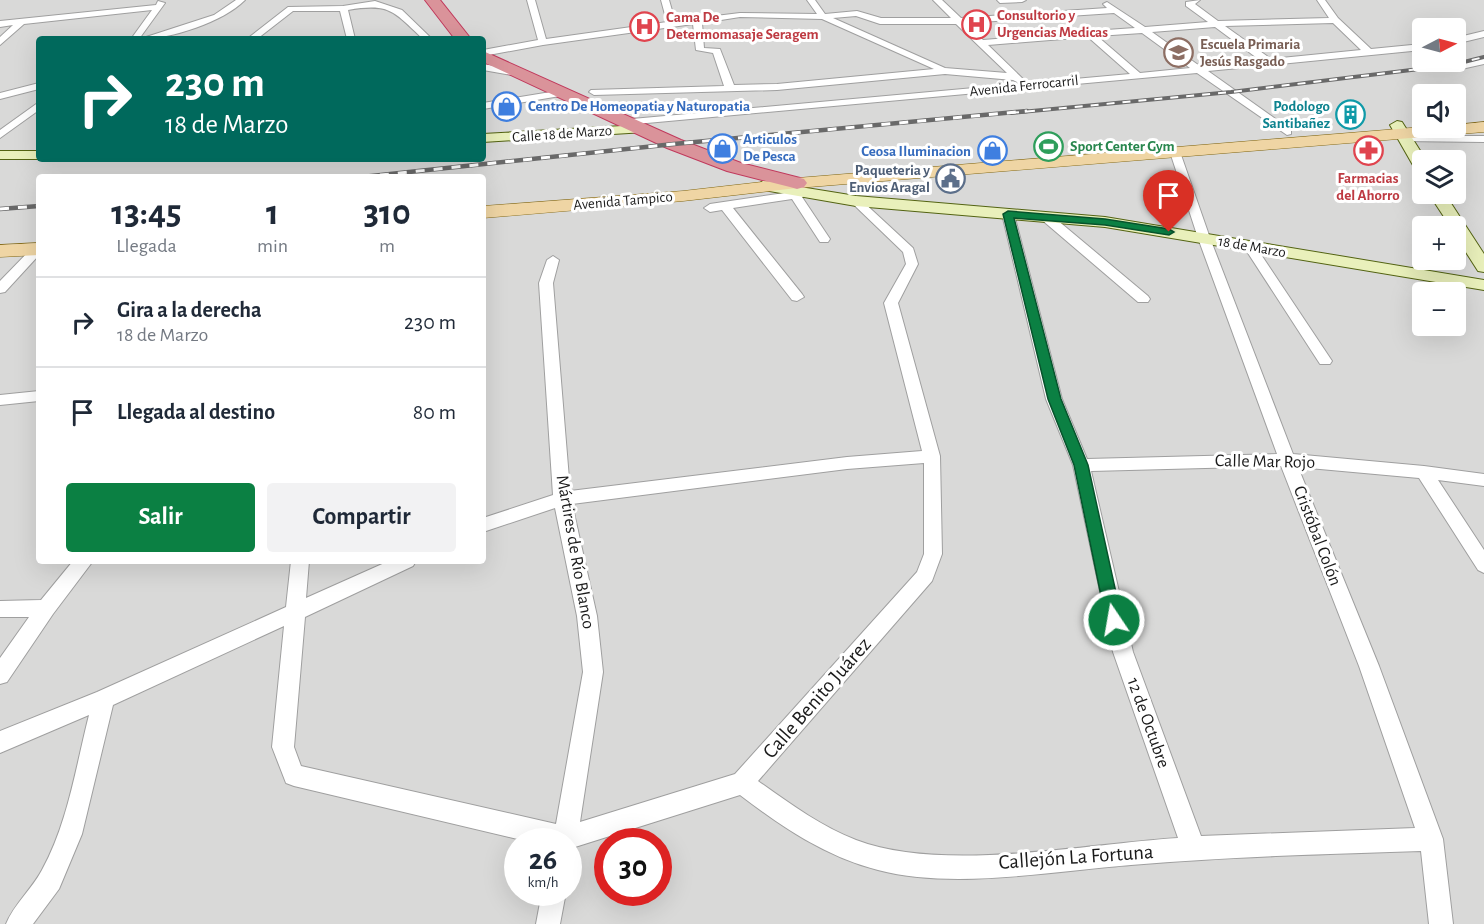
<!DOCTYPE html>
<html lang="es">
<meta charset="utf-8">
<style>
:root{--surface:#fff;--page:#f2f2f3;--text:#1f2937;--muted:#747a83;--line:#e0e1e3;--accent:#0b8043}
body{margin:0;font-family:"Alegreya Sans",sans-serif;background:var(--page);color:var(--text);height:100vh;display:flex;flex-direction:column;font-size:22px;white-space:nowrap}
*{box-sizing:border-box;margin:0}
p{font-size:20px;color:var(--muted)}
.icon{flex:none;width:33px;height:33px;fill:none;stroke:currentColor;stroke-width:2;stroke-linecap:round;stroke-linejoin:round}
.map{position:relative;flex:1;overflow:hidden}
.side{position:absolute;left:36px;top:174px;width:450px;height:390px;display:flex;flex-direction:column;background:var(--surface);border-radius:6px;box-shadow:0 6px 24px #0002}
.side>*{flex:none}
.hud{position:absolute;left:36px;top:36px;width:450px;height:126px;border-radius:6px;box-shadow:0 6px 24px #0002;background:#00695c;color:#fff;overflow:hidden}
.needle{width:39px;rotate:84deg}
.tools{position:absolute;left:1412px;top:18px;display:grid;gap:12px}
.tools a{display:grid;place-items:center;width:54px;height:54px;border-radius:6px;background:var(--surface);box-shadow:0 6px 24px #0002;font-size:30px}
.speed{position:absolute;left:504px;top:828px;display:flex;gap:12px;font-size:30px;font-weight:700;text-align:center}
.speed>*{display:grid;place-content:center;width:78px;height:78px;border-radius:50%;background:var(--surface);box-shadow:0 6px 24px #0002;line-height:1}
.speed small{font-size:15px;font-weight:400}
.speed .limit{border:9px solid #d22;background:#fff;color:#111}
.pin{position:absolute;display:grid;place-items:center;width:51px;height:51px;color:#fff;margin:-62px -26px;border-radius:50% 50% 50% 0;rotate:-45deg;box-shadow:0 0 6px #0007}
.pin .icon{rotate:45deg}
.me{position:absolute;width:66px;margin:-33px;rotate:348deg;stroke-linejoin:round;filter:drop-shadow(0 0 4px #0008)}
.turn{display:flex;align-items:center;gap:21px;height:126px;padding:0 30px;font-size:27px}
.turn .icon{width:78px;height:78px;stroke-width:2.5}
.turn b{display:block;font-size:42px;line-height:51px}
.eta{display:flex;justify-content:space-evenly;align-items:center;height:102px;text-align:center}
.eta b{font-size:36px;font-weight:700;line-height:42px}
.button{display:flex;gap:12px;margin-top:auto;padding:12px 30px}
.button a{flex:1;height:69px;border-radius:6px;background:var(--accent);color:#fff;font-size:24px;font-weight:700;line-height:69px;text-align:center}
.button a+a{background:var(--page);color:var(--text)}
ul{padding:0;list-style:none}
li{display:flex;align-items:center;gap:18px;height:90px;padding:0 30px;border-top:2px solid var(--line)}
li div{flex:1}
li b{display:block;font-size:22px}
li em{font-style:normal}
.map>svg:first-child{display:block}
.residential{fill:#d9d9d8;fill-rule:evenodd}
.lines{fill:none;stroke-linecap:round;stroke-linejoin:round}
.street-casing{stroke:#9f9f9f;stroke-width:2}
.secondary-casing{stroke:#536312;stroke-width:2}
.primary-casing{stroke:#816612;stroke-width:1}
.highway-casing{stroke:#c0395c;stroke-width:2}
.street{fill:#fff;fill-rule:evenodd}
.secondary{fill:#e9f0bb;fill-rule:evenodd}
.primary{fill:#efd5a4;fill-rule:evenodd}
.highway{fill:#da939a;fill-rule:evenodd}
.rail-far1-casing{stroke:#696969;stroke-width:4}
.rail-casing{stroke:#696969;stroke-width:4.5}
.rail-far1{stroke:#fff;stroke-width:2;stroke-dasharray:8;stroke-linecap:butt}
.rail{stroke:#fff;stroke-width:3;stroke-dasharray:9;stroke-linecap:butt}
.route{fill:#0b8043;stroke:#07532c;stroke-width:1.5}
.labels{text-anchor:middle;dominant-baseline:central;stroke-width:6;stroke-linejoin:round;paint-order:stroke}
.far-health-label{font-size:15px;font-weight:bold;fill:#be3a42;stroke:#fff;text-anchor:start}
.far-education-label{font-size:15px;font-weight:bold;fill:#785e54;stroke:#fff;text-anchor:start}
.far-street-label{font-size:15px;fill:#1b1b1b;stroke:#fff}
.far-shop-label{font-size:15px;font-weight:bold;fill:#366cbe;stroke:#fff;text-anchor:start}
.far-culture-label{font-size:15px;font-weight:bold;fill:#0d838f;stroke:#fff;text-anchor:end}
.far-leisure-label{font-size:15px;font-weight:bold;fill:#27864d;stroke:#fff;text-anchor:start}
.far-service-label{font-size:15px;font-weight:bold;fill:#4e5e75;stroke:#fff;text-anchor:end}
.street-label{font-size:18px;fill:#1b1b1b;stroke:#fff}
.near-street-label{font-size:21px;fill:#1b1b1b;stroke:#fff}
</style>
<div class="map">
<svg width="1484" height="924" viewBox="0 0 1484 924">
<rect width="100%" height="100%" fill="#ece9e2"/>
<path class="residential" d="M0 0H1484V924H0ZM1422 28H1455V62H1422ZM39 39H483V159H39ZM1422 94H1455V128H1422ZM1422 160H1455V194H1422ZM39 177H483V561H39ZM1422 226H1455V260H1422ZM1422 292H1455V326H1422ZM518 842H568V892H518ZM608 842H658V892H608Z"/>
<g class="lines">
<defs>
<path id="street" d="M236 0H245C223 22 171 39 140 39L214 15Z
M527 0H535L546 39 667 22 661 0H669L675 21 740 13 817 14 807 0H815L825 14 857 11 881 18H951L933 0H942L961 18 1107 8 1103 4 1107 2 1145 27 1208 22 1186 6V2L1200 0 1195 4 1218 21 1329 18 1317 0H1325L1338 18 1371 49 1422 44V50L1208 71 1291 130V134L1287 135 1197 73 625 125 621 124V120L1130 74 1088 37 988 45 1022 78 1024 80 1019 83 1013 80 945 74 777 90 594 95 589 92 591 90 724 86 713 53 696 50 693 24 543 45 483 56V50L538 40ZM1114 13 1135 28 1092 31 1087 29 1083 32 983 40 966 23ZM856 16 880 24H956L1007 73 945 68 833 18ZM740 17 822 19 934 69 777 84 734 85 720 49 704 48 702 23ZM1333 23 1361 50 1271 59 1225 26ZM1215 27 1261 61 1201 67 1152 32ZM1142 33 1190 68 1140 73 1097 36Z
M997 0H1026L1022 2 1000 3Z
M158 1 165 3 139 39H131L152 10 24 24 0 45V37L13 25 0 27V21L156 5Z
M375 1 402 10 432 39H423C393 11 390 3 348 10L355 39H347L340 11H293L257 39H247L288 7 343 6Z
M1484 31V37L1455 44V38Z
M1484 58V64L1457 70 1452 67Z
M483 64 518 70 523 73 518 76 483 70Z
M39 83V89L0 99V93Z
M563 90 568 93 566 95 483 109V103Z
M39 102V110L0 138V130Z
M1405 136H1484V142L1401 141 1400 139Z
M1175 149 1180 152 1210 238 1293 454 1424 466 1484 474V486L1438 480 1484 550V573L1478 570 1419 478 1298 467 1379 666 1443 839 1453 924H1429L1421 851C1324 854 1227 857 1131 865 1053 871 954 890 878 870 826 857 782 827 740 795L575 847 568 852V842H530L294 786 286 783 272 747 284 626 113 705 82 834 59 889 33 924H6C14 904 32 889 42 870 68 823 76 766 89 715L0 753V731L97 692 286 607 291 561H309L306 598 389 561H416L413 566 305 617 294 747 301 766 556 824 583 672 577 616 555 508 483 532V518L553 495 539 283 547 260 553 256 559 260 553 283 570 491 847 457 922 451 884 303 906 264 903 252 852 203 850 201 856 197 860 199 913 248 918 264 898 303 940 456 942 554 932 581 758 781C789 803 820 826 856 840 942 873 1085 844 1178 838L1113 652 1073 465 1046 399 1002 214 1008 210 1014 214 1062 399 1087 459 1277 454 1198 238 1170 152ZM924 463V554L917 572 735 774 580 822 603 672 597 616 572 504 847 469ZM1281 466 1359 666 1415 828 1201 836 1133 652 1091 471Z
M805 190 811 193 802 197 830 239 828 242H820L792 199 733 208 802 294 804 297 797 301 792 300 722 210 710 212 704 208 710 204Z
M1046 213 1050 214 1148 296 1150 299 1148 302H1138L1042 220 1040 217Z
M1250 243 1254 244 1332 361 1330 364H1320L1244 247Z
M39 244V255L5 292 0 293V281L35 245Z
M39 391V401L0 405V395Z
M73 561H93L53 614 7 682 0 684V658L29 617H0V601L41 600Z
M542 892H566L560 924H536Z"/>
<path id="secondary" d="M1397 121 1402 122 1426 160H1422V172L1414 167 1390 125Z
M640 125 647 129 645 132 483 142V134Z
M0 151H39L41 159H0Z
M763 181 856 196 1105 217 1484 280V290L1105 227 856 206 757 189 755 186Z
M1429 194H1445L1484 254V272L1478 271 1455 235V226H1450Z"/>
<path id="primary" d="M1484 122V132L797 188 683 201 483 218V206L683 191 797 178 1422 127 1455 128V125Z
M39 243V255L0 257V245Z"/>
<path id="highway" d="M425 0H440L471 39H455Z
M483 51 681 140 741 163 804 179 807 183 804 187 797 189 790 187 727 171 667 148 483 62Z"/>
</defs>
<use href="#street" class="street-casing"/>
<use href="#secondary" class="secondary-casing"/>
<use href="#primary" class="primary-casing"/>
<use href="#highway" class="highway-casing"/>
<use href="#street" class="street"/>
<use href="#secondary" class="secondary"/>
<use href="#primary" class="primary"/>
<use href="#highway" class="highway"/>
<defs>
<path id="rail-far1" d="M1011 113 1231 92 1452 65 1484 57"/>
<path id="rail" d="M362 177 674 144 1027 111
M0 209 39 206"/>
</defs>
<use href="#rail-far1" class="rail-far1-casing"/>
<use href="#rail" class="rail-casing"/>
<use href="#rail-far1" class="rail-far1"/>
<use href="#rail" class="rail"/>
</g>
<path class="route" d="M1008 211 1105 219 1169 229 1174 232 1169 235 1105 225 1014 218 1061 399 1088 465 1122 620 1119 625 1114 627 1108 625 1106 620 1074 465 1048 399 1003 214Z"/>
<defs>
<symbol id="hospital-ring" viewBox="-11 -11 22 22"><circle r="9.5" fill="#fff" stroke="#e0444e" stroke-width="1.5"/><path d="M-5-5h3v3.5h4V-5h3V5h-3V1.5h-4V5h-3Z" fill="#e0444e"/></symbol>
<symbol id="school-ring" viewBox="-11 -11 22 22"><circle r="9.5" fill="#fff" stroke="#8d6e63" stroke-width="1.5"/><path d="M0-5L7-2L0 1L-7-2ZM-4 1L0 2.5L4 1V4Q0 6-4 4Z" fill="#8d6e63"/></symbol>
<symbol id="shop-ring" viewBox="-11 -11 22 22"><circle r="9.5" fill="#fff" stroke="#3f7fe0" stroke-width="1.5"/><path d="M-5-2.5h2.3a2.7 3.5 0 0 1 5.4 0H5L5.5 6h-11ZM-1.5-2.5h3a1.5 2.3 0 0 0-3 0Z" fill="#3f7fe0"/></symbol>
<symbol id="building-ring" viewBox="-11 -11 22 22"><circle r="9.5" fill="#fff" stroke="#0f9aa8" stroke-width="1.5"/><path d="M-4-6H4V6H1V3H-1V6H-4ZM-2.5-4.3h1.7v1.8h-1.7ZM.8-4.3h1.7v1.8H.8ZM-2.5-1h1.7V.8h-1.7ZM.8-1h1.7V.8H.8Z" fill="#0f9aa8"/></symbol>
<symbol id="stadium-ring" viewBox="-11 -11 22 22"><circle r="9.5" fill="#fff" stroke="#2e9e5b" stroke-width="1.5"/><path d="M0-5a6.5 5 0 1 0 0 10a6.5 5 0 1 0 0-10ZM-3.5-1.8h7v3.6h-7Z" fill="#2e9e5b"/></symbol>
<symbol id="pharmacy-ring" viewBox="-11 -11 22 22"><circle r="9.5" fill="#fff" stroke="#e0444e" stroke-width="1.5"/><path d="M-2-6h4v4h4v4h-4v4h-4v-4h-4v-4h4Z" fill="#e0444e"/></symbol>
<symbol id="civic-ring" viewBox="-11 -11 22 22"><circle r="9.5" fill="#fff" stroke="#5c6f8a" stroke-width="1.5"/><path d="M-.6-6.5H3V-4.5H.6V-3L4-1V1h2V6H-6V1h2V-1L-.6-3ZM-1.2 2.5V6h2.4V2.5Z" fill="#5c6f8a"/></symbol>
</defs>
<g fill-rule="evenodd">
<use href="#hospital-ring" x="960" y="8" width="33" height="33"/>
<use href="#hospital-ring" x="628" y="10" width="33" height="33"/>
<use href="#school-ring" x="1162" y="36" width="33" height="33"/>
<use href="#shop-ring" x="490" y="90" width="33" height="33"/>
<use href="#building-ring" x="1334" y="98" width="33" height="33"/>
<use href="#stadium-ring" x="1032" y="130" width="33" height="33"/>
<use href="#shop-ring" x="706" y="132" width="33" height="33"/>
<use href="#shop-ring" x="976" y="134" width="33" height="33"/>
<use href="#pharmacy-ring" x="1352" y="134" width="33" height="33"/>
<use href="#civic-ring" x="934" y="162" width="33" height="33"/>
</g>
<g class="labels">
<g class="far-health-label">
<text x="997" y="15">Consultorio y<tspan x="997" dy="17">Urgencias Medicas</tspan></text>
<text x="666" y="17">Cama De<tspan x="666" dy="17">Determomasaje Seragem</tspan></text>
<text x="1368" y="178" text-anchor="middle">Farmacias<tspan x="1368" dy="17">del Ahorro</tspan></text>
</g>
<g class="far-education-label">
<text x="1200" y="44">Escuela Primaria<tspan x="1200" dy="17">Jesús Rasgado</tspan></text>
</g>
<g class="far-street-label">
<text transform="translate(1024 86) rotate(-6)">Avenida Ferrocarril</text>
<text transform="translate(562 134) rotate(-4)">Calle 18 de Marzo</text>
<text transform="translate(623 201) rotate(-5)">Avenida Tampico</text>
<text transform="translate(1252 247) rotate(10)">18 de Marzo</text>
</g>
<g class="far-shop-label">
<text x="528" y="106">Centro De Homeopatia y Naturopatia</text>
<text x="743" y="139">Articulos<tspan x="743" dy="17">De Pesca</tspan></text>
<text x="971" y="151" text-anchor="end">Ceosa Iluminacion</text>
</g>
<g class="far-culture-label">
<text x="1330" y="106">Podologo<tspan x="1330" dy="17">Santibañez</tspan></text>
</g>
<g class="far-leisure-label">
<text x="1070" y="146">Sport Center Gym</text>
</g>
<g class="far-service-label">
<text x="930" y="170">Paqueteria y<tspan x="930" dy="17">Envios Aragal</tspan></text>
</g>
<g class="street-label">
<text transform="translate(1265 462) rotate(1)">Calle Mar Rojo</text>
<text transform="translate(1317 536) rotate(69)">Cristóbal Colón</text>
<text transform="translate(575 552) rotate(80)">Mártires de Río Blanco</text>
<text transform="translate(1148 723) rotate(70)">12 de Octubre</text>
</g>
<g class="near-street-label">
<text transform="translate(817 698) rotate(-49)">Calle Benito Juárez</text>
<text transform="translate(1076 857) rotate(-4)">Callejón La Fortuna</text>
</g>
</g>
</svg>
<div class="tools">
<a><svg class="needle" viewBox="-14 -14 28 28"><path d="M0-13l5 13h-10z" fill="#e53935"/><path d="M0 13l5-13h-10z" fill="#747a83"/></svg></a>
<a><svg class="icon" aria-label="sound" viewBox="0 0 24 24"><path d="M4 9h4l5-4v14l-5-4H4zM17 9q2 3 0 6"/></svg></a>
<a><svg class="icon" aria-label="layers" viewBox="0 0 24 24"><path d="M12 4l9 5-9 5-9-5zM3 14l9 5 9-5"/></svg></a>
<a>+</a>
<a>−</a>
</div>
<div class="speed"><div>26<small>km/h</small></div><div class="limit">30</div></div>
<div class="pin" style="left:1169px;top:232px;background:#d93025"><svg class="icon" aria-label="arrive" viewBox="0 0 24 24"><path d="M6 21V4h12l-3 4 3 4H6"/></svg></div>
<svg class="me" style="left:1114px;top:620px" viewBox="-20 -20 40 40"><circle r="17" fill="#0b8043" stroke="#fff" stroke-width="3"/><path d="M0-11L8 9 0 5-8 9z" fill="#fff"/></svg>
<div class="hud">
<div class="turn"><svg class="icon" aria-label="right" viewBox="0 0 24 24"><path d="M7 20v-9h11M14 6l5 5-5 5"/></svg><div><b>230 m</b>18 de Marzo</div></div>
</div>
<section class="side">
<div class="eta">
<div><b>13:45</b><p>Llegada</p></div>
<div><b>1</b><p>min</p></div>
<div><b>310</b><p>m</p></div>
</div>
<ul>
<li><svg class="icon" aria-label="right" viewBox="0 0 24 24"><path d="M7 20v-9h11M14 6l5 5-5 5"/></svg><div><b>Gira a la derecha</b><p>18 de Marzo</p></div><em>230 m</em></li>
<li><svg class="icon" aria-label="arrive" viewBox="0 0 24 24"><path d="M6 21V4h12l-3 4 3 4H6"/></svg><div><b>Llegada al destino</b></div><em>80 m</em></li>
</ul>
<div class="button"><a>Salir</a><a>Compartir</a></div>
</section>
</div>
